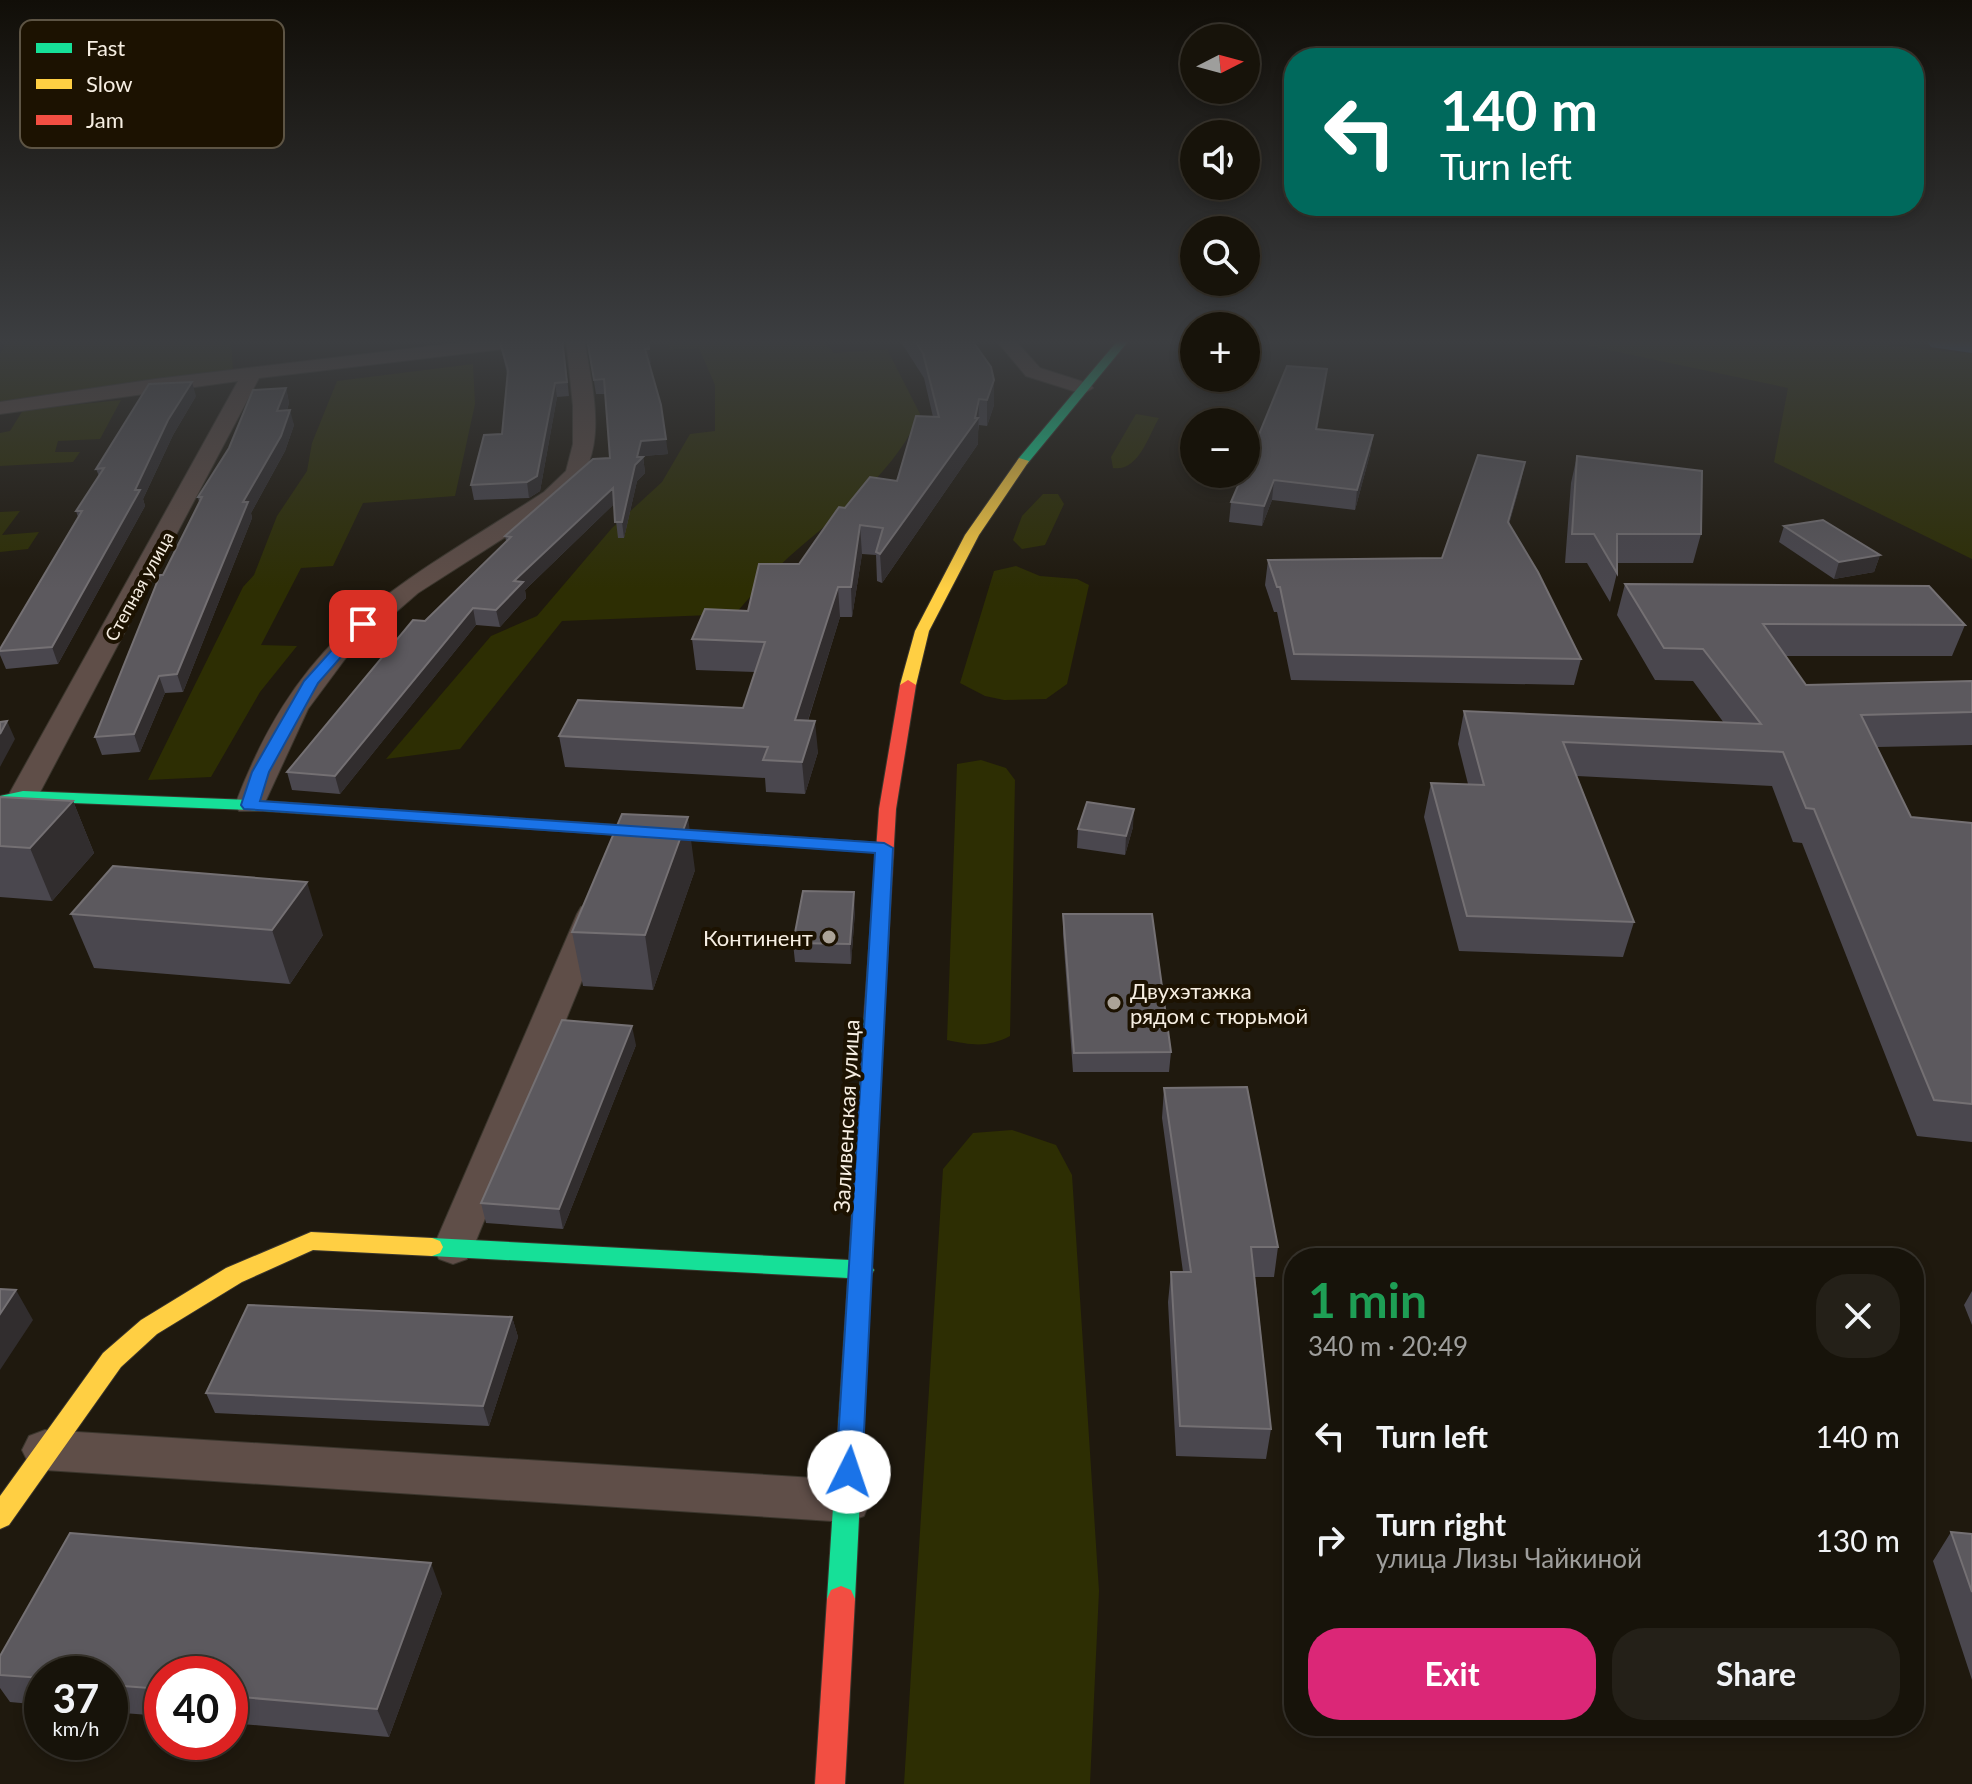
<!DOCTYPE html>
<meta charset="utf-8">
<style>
:root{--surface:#17130a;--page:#242018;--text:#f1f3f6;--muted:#9e9e9c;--line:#36322b;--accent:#db2777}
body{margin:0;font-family:Lato,sans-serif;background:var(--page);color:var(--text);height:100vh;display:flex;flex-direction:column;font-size:30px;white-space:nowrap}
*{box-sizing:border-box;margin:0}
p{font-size:26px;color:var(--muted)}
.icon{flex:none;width:44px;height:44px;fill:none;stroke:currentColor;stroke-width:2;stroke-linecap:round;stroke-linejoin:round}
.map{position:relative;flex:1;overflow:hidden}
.details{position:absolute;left:1284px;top:1248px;width:640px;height:488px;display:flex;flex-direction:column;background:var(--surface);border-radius:32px;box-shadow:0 4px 12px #0003,0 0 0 2px var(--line)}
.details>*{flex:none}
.banner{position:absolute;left:1284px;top:48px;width:640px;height:168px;border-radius:32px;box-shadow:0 4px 12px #0003,0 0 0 2px var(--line);background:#00695c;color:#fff;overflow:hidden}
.needle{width:52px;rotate:84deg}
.fabs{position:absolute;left:1180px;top:24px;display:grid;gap:16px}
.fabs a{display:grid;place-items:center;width:80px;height:80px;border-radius:50%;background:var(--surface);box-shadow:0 4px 12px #0003,0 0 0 2px var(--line);font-size:40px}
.speed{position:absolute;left:24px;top:1656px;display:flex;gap:16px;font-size:40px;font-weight:700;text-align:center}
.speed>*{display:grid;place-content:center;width:104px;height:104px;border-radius:50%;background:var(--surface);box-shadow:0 4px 12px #0003,0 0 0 2px var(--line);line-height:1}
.speed small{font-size:20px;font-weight:400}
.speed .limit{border:12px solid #d22;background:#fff;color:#111}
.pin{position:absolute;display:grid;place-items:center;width:68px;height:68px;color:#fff;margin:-34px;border-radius:16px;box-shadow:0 4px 12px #0006}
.me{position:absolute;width:88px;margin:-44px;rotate:4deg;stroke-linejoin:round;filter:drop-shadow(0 0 6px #0008)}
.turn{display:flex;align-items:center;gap:28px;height:168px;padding:0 24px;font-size:36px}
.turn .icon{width:104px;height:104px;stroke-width:2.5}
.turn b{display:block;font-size:56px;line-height:68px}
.round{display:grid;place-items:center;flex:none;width:84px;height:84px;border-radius:32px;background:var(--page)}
.head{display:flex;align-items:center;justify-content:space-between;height:136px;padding:0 24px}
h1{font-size:48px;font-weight:700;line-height:60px;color:#1e9e55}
.action{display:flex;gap:16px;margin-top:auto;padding:16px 24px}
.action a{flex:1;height:92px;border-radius:32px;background:var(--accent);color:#fff;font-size:32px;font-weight:700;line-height:92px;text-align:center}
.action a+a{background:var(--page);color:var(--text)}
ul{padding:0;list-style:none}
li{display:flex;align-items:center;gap:24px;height:104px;padding:0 24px}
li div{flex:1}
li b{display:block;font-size:30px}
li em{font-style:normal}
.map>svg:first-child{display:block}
.green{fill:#2d2e03}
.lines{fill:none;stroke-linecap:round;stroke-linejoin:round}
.river{fill:#3464a1;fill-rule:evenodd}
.street-casing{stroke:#3b362d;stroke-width:2}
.fast-casing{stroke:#3b362d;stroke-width:2}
.slow-casing{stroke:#3b362d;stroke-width:2}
.jam-casing{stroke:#3b362d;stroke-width:2}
.street{fill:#5f4e48;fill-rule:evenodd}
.fast{fill:#16e098;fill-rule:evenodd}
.slow{fill:#ffcf43;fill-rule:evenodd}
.jam{fill:#f24e42;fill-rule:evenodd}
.wall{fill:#4a474e}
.shaded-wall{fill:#312d2e}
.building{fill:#5c595e;stroke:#747073;stroke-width:2}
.route{fill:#1a73e8;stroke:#114b97;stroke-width:2}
.poi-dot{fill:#aba398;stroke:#1c1201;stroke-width:3}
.labels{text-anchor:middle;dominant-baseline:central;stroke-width:8;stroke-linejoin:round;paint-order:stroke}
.far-street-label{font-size:18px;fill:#f6eee2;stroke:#1c1201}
.poi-label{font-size:22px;fill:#f6eee2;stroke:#1c1201;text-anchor:end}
.street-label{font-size:22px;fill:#f6eee2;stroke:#1c1201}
.key{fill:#1c1201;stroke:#5d5444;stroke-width:2}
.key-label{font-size:22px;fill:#f6eee2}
</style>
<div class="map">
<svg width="1972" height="1784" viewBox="0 0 1972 1784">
<rect width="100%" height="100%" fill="#1f190e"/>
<path class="green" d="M8 339H95L94 343 133 339H231L233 371 0 404V354Z
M666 339H822L834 353 887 349 920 414C894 474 839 513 791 555 771 573 753 594 735 614L562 621 460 749 386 759 491 636 537 616 612 528 662 482 690 434 715 431V385L699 348 670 350Z
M1557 339H1827L1972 354V559L1774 462 1788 388Z
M473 364 475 404 455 496 363 503 333 566 301 568 261 645 297 646 260 692 211 777 148 780 243 587 254 575 277 516 307 471 312 443 337 381Z
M121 400 100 439 58 441 55 452H80L73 462 0 466V433L10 431 23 410Z
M1136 414 1159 418C1148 437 1138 472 1113 468L1111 457Z
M1043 494H1058L1064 504 1045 545 1022 549 1013 540 1022 516Z
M20 511 2 535 39 532 28 549 0 552V512Z
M1016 566 1040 576 1077 579 1089 585 1067 684 1046 699 1004 700 985 696 960 683 994 571Z
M981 760 1006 768 1015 780 1010 1036C987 1048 972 1045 947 1040L957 764Z
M1012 1130 1056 1145 1072 1175 1099 1591 1090 1784H904L943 1169 973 1133Z"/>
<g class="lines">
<path class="river" d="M1925 339H1972V353L1931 347Z"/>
<defs>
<path id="street" d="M491 339H547L538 345 259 378 38 796 33 802H13L8 796 238 381 0 414V402L156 379Z
M566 339H584C594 396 612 461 560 502L418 593 351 651 308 709 261 811H239L235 805C302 627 396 588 544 492L566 471 573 444V406Z
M995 339H1014L1040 368 1090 384 1093 388 1083 394 1026 376Z
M593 904 605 907 609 914 473 1248 467 1259 453 1264 439 1259 433 1248 577 914 581 907Z
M45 1430 847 1480 864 1486 870 1501 864 1516 847 1522 45 1470 29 1464 22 1450 29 1436Z"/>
<path id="fast" d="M1119 339H1130L1027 464H1019V458Z
M23 791 250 800 884 843 893 848 884 853 250 810 23 801 0 806V796Z
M874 1010 881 1012 884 1017 871 1266 874 1270 871 1275 855 1599 851 1608 841 1612 831 1608 827 1599 848 1278 432 1256 424 1253 421 1247 424 1241 432 1238 849 1260 864 1017 867 1012Z"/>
<path id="slow" d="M1019 458 1029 461 979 535 929 631 916 685 908 690 903 688 900 685 915 631 965 535Z
M311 1232 432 1238 440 1241 443 1247 440 1253 432 1256 313 1250 242 1282 157 1334 121 1367 9 1525 0 1529V1496L103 1353 141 1320 226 1268Z"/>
<path id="jam" d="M908 680 916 685 896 809 884 1017 881 1022H867L864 1017 879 809 900 685Z
M841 1586 851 1590 855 1599 845 1784H815L827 1599 831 1590Z"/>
</defs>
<use href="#street" class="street-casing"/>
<use href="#fast" class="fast-casing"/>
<use href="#slow" class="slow-casing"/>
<use href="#jam" class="jam-casing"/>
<use href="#street" class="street"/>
<use href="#fast" class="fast"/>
<use href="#slow" class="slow"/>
<use href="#jam" class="jam"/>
</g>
<path class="wall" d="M499 339H563L569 396 557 397 540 491 529 498 474 500 471 485 502 434 507 374Z
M587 339 651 363H649L668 454 643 456 645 473 637 481 624 538H618L614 504 525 590 526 598 500 627 476 625 340 794 292 790 287 772 425 621 506 541 505 536 610 458 605 394H596Z
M899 339H971L994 380V405L987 426 979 425 978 432V444L882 583 877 581 876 555 862 554 852 617H840L808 721 818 752 805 794 766 792 765 778 565 767 559 736 743 708 755 672 696 670 692 639 748 611 799 564 845 508 897 481 933 417 924 378Z
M1327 369 1317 429 1373 435 1370 454 1355 510 1272 500 1262 526 1229 522 1231 502Z
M286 388 289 403 287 410 294 425 285 451 251 513 252 518 183 692 165 693 140 752 102 755 95 737 163 575 199 502 198 497Z
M196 396 173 435 143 499 145 506 58 664 6 669 0 655V649L78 517 76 511 99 476 96 469Z
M1577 456 1701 534 1693 563H1617V573L1610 602 1587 563H1565L1571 483Z
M1525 462 1520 485 1509 524 1581 659 1574 685 1291 680 1277 612H1274L1265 585 1268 560 1442 558Z
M1784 526 1880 555 1874 572 1834 579 1779 542Z
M1625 584 1965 625 1952 656H1785L1806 685 1972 681V745L1877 747 1911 817 1972 823V1142L1917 1136 1802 843 1793 842 1772 786 1577 776 1634 922 1623 957 1459 951 1424 817 1431 783 1468 784 1458 744 1464 711 1724 723 1693 681 1655 680 1617 615Z
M0 797 73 801 94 853 52 901 0 897Z
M1133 827 1125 855 1077 848 1078 829Z
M113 866 323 935 290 984 94 968 71 914Z
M695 870 653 990 583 986 572 932Z
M855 911 851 964 795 962 793 943Z
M1063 914 1171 1052 1169 1072H1073L1063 934Z
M636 1045 563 1229 486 1223 481 1203Z
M1164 1088 1278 1247 1274 1277H1255L1271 1429 1266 1459 1176 1456 1168 1302 1171 1272H1183L1162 1118Z
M1972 1291V1325L1964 1305Z
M512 1317 518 1337 489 1426 215 1413 206 1393Z
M1951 1532 1972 1534V1680L1933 1561Z
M442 1593 389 1737 230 1723V1674H162V1716L110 1712V1674H42V1705L10 1702 0 1688V1656Z"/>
<path class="shaded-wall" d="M645 349H649L651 363H646Z
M1327 369 1325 387 1314 448 1316 429Z
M994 380V405L987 426V400Z
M192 382 196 396 173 435 143 499 145 506 58 664 52 647 168 420Z
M555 383 557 397 540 491 529 498 527 482Z
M286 388 289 403 281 426 277 411Z
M979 399 978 444 882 583 880 554 975 418Z
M290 410 294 425 285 451 251 513 252 518 183 692 177 674 243 502Z
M1373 435 1370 454 1355 510 1357 490Z
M666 439 668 454 643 456 645 473 637 481 624 538 622 522 641 441Z
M1525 462 1520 485 1503 546 1508 522Z
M1274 480 1272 500 1262 526 1264 506Z
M613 488 615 503 525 590 526 598 500 627 496 610 514 581Z
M860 525 862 554 852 617 851 587Z
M1880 555 1874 572 1834 579 1839 562Z
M838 587 840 617 798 752 795 720Z
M473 608 476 625 340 794 335 776Z
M159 676 165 693 140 752 134 734Z
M7 721 15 739 0 767V734Z
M815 721 818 752 805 794 802 762Z
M73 801 94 853 52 901 30 848Z
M1134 809 1133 827 1125 855 1126 836Z
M688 817 695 870 653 990 645 935Z
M307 882 323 935 290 984 272 930Z
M854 892 855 911 851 964 850 944Z
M632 1026 636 1045 563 1229 559 1209Z
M16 1290 33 1320 0 1370V1314Z
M512 1317 518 1337 489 1426 483 1406Z
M431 1563 442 1593 389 1737 377 1709Z"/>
<path class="building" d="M499 339H562L567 382 555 383 537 476 527 482 471 485 484 435 502 434 508 370Z
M587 339H648L649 349H645L661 405 666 439 641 441 637 457H643L635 465 622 522H615L613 488 514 581 523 582 496 610 473 608 335 776 287 772 413 620 425 621 511 537 505 536 593 459 610 458 604 379 594 380Z
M914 339H971L991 367 994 380 987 400 979 399 975 418H978L880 554 876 552 883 528 860 525 851 587H838L795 720 815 721 802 762 763 760 768 747 559 736 578 700 743 708 765 642 692 639 705 609 748 611 759 564H799L839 507 845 508 870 477 897 481 916 416 939 417 923 353Z
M1287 366 1327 369 1316 429 1373 435 1357 490 1274 480 1264 506 1231 502 1243 474H1246V466Z
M192 382 168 420 135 490H140L52 647 0 651V649L82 511H76L104 468 96 469 149 384Z
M286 388 277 411 290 410 281 436 243 502H248L177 674 159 676 134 734 95 737 160 575H163L202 497H198L229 448 253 390Z
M1478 455 1525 462 1508 522 1538 572 1581 659 1294 654 1280 587H1277L1268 560 1442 558Z
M1577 456 1702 471 1701 534H1617V573L1594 534H1572Z
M1823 520 1880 555 1839 562 1784 526Z
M1625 584 1929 586 1965 625 1763 624 1806 685 1972 681V712L1861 715 1911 817 1972 823V1104L1934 1100 1814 809 1806 808 1783 752 1563 742 1634 922 1467 916 1431 783 1484 785 1464 711 1761 724 1703 649 1664 648Z
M7 721 0 734V722Z
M0 797 73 801 30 848 0 846Z
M1087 802 1134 809 1126 836 1078 829Z
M622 814 688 817 645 935 572 932Z
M113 866 307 882 272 930 71 914Z
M803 891 854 892 850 944 793 943Z
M1063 914H1152L1171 1052 1074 1053Z
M562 1020 632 1026 559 1209 481 1203Z
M1247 1087 1278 1247H1251L1271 1429 1180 1426 1171 1272H1191L1164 1088Z
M0 1289 16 1290 0 1314Z
M248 1305 512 1317 483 1406 206 1393Z
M1951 1532 1972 1534V1592Z
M70 1533 431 1563 377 1709 230 1696V1674H162V1689L110 1685V1674H42V1678L0 1675V1656Z"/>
<linearGradient id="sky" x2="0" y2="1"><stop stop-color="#110e08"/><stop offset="0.58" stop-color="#3c3e41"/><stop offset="1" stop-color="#3c3e41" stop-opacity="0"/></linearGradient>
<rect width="1972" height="589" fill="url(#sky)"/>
<path class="route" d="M358 621 370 624 318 683 269 772 260 801 884 843 893 848 862 1472 858 1480 849 1483 840 1480 836 1472 875 853 244 809 241 805 252 772 304 681Z"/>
<g class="poi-dot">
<circle cx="829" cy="937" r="8"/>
<circle cx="1114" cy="1003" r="8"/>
</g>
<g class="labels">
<g class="far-street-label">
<text transform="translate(139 586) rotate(-61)">Степная улица</text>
</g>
<g class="poi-label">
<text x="813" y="937">Континент</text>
<text x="1130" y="990" text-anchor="start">Двухэтажка<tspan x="1130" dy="25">рядом с тюрьмой</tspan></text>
</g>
<g class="street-label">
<text transform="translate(846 1116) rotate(-87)">Заливенская улица</text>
</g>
</g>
<rect x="20" y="20" width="264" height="128" rx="12" class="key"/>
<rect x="36" y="43" width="36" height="10" fill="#16e098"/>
<rect x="36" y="79" width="36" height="10" fill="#ffcf43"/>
<rect x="36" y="115" width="36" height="10" fill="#f24e42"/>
<g class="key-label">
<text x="86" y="56">Fast</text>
<text x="86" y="92">Slow</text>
<text x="86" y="128">Jam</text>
</g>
</svg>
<div class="fabs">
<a><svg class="needle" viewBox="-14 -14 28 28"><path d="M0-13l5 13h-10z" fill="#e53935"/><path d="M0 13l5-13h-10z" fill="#9e9e9c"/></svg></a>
<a><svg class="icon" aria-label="sound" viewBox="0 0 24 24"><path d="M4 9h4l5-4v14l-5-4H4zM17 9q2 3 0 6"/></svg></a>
<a><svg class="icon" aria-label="search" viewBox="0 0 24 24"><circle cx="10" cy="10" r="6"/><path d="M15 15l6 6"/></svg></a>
<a>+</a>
<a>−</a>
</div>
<div class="speed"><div>37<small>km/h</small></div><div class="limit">40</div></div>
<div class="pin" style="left:363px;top:624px;background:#d93025"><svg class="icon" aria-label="arrive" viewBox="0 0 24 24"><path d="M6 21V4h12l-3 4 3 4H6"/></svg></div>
<svg class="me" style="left:849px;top:1472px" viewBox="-20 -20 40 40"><circle r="19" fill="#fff"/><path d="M0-13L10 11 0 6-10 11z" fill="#1a73e8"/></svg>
<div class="banner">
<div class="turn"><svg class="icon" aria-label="left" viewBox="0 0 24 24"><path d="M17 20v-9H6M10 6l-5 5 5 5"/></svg><div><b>140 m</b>Turn left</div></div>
</div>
<section class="details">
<div class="head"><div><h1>1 min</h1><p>340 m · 20:49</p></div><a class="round"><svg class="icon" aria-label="close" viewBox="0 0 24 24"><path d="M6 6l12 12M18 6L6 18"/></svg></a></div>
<ul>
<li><svg class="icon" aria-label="left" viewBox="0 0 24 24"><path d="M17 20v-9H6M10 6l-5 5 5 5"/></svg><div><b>Turn left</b></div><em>140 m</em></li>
<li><svg class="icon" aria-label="right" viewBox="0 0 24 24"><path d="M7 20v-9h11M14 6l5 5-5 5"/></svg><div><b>Turn right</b><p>улица Лизы Чайкиной</p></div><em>130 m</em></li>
</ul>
<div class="action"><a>Exit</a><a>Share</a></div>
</section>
</div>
